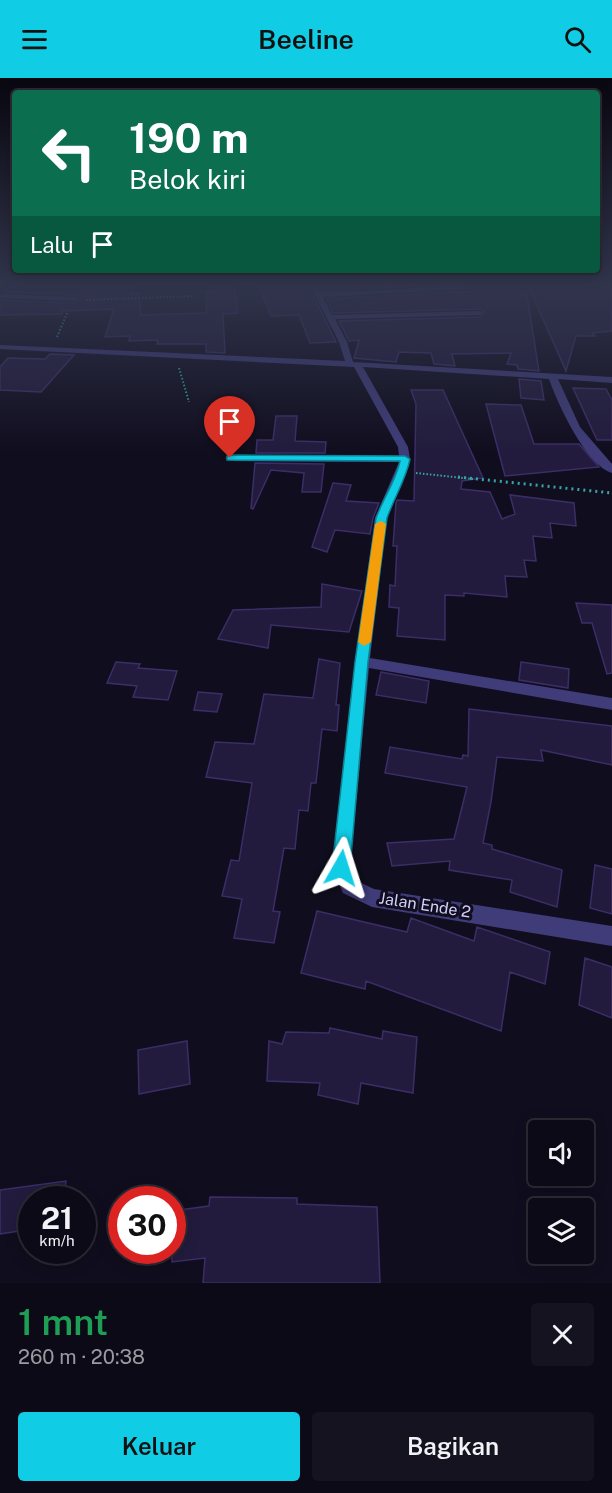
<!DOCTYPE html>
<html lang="id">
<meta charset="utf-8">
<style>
:root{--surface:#0c0a16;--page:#15131f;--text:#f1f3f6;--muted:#9a9aa1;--line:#2c2b35;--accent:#10cce5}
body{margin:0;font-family:"Public Sans",sans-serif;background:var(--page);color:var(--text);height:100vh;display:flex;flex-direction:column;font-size:22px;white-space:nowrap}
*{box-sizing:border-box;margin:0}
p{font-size:20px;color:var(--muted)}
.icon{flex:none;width:33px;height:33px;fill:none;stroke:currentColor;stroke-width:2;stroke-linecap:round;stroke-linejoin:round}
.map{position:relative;height:1205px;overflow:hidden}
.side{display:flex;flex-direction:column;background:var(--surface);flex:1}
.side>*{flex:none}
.hud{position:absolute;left:12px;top:12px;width:588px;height:183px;border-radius:6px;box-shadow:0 3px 15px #0003,0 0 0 2px var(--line);background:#0b6e4f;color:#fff;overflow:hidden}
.buttons{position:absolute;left:528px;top:1042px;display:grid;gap:12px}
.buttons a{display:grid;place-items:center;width:66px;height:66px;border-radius:6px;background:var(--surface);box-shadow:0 3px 15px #0003,0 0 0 2px var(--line);font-size:30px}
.speed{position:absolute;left:18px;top:1108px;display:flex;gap:12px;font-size:30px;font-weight:700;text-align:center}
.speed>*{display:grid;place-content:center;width:78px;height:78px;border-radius:50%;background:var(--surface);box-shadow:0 3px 15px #0003,0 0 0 2px var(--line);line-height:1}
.speed small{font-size:15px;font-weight:400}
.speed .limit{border:9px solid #d22;background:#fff;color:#111}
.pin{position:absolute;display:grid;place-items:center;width:51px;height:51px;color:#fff;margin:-62px -26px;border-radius:50% 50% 50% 0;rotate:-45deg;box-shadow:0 0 6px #0007}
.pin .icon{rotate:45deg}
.me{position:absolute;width:66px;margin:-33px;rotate:6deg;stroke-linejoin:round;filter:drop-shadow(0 0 4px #0008)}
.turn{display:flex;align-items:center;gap:21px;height:126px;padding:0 18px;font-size:27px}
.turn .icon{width:78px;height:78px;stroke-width:2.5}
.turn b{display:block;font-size:42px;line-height:51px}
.then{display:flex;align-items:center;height:57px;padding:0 18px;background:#0003;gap:12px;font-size:22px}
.round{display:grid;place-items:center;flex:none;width:63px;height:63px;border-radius:6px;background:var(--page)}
.headline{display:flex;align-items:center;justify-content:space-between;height:102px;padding:0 18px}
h1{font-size:36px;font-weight:600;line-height:45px;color:#1e9e55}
.cta{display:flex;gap:12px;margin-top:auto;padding:12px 18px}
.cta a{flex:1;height:69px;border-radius:6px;background:var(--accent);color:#111;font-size:24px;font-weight:600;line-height:69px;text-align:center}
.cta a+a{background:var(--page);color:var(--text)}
header{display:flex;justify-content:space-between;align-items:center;height:78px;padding:0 18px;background:var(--accent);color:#111;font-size:27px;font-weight:600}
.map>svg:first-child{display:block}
.building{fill:#221b3d;stroke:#3b2e67;stroke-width:1.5}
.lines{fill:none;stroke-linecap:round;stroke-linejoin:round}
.path-far1{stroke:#35a7a3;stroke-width:2;stroke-dasharray:1.5 2;stroke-linecap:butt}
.path{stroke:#35a7a3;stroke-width:3;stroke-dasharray:2 4;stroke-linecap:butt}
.minor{fill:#3f3c79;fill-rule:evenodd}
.route{fill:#10cce5;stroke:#0a8595;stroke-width:1.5}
.slow{fill:#f59e0b}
.labels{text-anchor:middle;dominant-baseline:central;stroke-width:6;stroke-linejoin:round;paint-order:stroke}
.street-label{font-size:16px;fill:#d3cdfc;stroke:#100d1e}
</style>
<header><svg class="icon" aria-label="menu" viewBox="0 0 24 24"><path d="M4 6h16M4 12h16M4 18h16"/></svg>Beeline<svg class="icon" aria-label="search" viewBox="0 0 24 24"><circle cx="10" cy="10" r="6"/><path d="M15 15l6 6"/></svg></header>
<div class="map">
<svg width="612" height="1205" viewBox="0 0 612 1205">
<rect width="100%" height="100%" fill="#100d1e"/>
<path class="building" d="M16 205H129V208H132V216L139 215 141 237 206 235 207 213H212L214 205H233L238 235 223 236 225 275 206 274V266H157L158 262 129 263 130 258 105 259 114 231 63 233 62 236 0 237V222L73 225 79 222 73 217 4 214Z
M258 205H307L336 264 310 265 299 237 271 238Z
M352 205H467L322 213 319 207Z
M469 205H525L539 293 518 291 517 287 507 286 511 275 452 276 455 288 434 286 431 275 399 274 396 284 354 280 359 262 349 263 339 243 479 239 485 234 479 231 333 235 327 221 469 213 474 210Z
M527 205H612V253L592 255 595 258H576L566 293Z
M50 276 74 277 41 314 0 312V289L8 280 45 281Z
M519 301 541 303 544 322 521 320Z
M573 310 606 311 612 322V362H597Z
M411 312H443L483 400 462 403 461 411 490 414 502 441 515 436 510 417 574 425 576 448 550 445 552 460 533 458 536 483 524 482 527 499 505 498 507 519 464 515V518L445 517V562L397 558 399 530 389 529 390 507 395 508 397 468H393L396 425 397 422 414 423 416 326Z
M486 326 521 327 534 366H579L599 389 505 398Z
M276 338H297L295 363 326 364 325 375H256L257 362H273Z
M255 385 324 386 321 414H302L304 395 271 392 253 431 251 430Z
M333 405 351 407 346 423 379 425 373 440 370 456 335 452 327 474 312 469Z
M322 506 362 513 349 554 271 547 268 570 218 561 233 532 321 529Z
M576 525 612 527V595L607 596 592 545H582Z
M319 581 340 585 336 627H339L337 653 322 651 316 705H311L308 733 299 732 295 771 284 770 273 833 280 834 274 865 234 860 242 821 222 818 231 782 239 783 252 705 206 699 215 664 254 666 264 616 313 620Z
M116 584 140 586 138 590 177 593 168 622 133 619 137 608 107 605Z
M521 584 569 591 568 610 519 602Z
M381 594 429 603 426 625 376 617Z
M198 614 222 616 217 634 194 632Z
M469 631 612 648V687L541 672 543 683 497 679 491 724 483 765 492 767V771L562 792 557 829 510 814 512 802 449 792 450 783 392 788 387 765 454 761 467 709 385 695 390 669 462 681 463 677 468 678Z
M595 787 612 791V836L590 830Z
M317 833 407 854 411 840 474 863 477 849 515 862 550 874 545 906 510 894 501 953 366 903 365 911 301 895Z
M585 880 612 889V940L579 927Z
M330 950 382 961 383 953 417 959 413 1015 361 1005 358 1026 318 1017 320 1005 267 1003 269 963 282 966 286 954 329 955Z
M187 963 190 1006 139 1016 138 972Z
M66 1103 64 1122H32V1151L0 1156V1112Z
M210 1119 297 1120V1126L377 1129 380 1205H203L205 1180 172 1184V1133L209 1128Z"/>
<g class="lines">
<path class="path-far1" d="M86 222 194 218
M57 259 68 233
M179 290 189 324
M416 395 473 401"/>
<path class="path" d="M458 399 612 415"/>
<path class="minor" d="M309 205H315L321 215 469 207 472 209 469 211 323 219 332 237 479 233 483 235 479 237 335 241 347 264 353 284 612 299V305L558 301 580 349 612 386V395C585 386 558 326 549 301L363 289 408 369 410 381 408 389 387 440 370 580 612 620V632L369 590 350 790 357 803 374 811 612 848V868L372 829 343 815 332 790 355 584 375 440 399 384 230 383 225 380 230 377 399 378 398 369 354 289 0 271V267L345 283 339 264Z
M0 216 73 219 77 221 73 223 0 220Z"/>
</g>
<linearGradient id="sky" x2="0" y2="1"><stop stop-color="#090710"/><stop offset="0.55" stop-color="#31354c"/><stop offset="1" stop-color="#31354c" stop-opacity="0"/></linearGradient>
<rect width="612" height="374" fill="url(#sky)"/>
<path class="route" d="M230 377 405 378 410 381C406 401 394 420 387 440L368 584 350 790 347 795 341 797 335 795 332 790 355 584 376 440C383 421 396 402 400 383L227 382V378Z"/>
<path class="slow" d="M381 443 386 446 371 564 364 568 358 564 375 446Z"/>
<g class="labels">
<g class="street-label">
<text transform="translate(425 827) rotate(9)">Jalan Ende 2</text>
</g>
</g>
</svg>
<div class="buttons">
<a><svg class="icon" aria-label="sound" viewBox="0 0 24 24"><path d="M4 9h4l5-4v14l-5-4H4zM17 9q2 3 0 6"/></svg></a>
<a><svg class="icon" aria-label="layers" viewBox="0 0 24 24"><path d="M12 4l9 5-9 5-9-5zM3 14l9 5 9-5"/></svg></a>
</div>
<div class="speed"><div>21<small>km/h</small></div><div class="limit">30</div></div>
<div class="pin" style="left:230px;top:380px;background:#d93025"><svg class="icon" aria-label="arrive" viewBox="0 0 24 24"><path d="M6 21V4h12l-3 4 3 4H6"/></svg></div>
<svg class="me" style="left:341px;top:790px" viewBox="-20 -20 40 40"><path d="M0-17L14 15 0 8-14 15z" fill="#10cce5" stroke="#fff" stroke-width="4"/></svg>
<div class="hud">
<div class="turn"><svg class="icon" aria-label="left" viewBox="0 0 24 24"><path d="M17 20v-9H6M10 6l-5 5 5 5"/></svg><div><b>190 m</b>Belok kiri</div></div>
<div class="then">Lalu<svg class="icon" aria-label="arrive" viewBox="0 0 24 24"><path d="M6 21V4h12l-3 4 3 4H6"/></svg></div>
</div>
</div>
<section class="side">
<div class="headline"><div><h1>1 mnt</h1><p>260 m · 20:38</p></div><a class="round"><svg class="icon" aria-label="close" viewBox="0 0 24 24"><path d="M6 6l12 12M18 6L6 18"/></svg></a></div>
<div class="cta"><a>Keluar</a><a>Bagikan</a></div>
</section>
